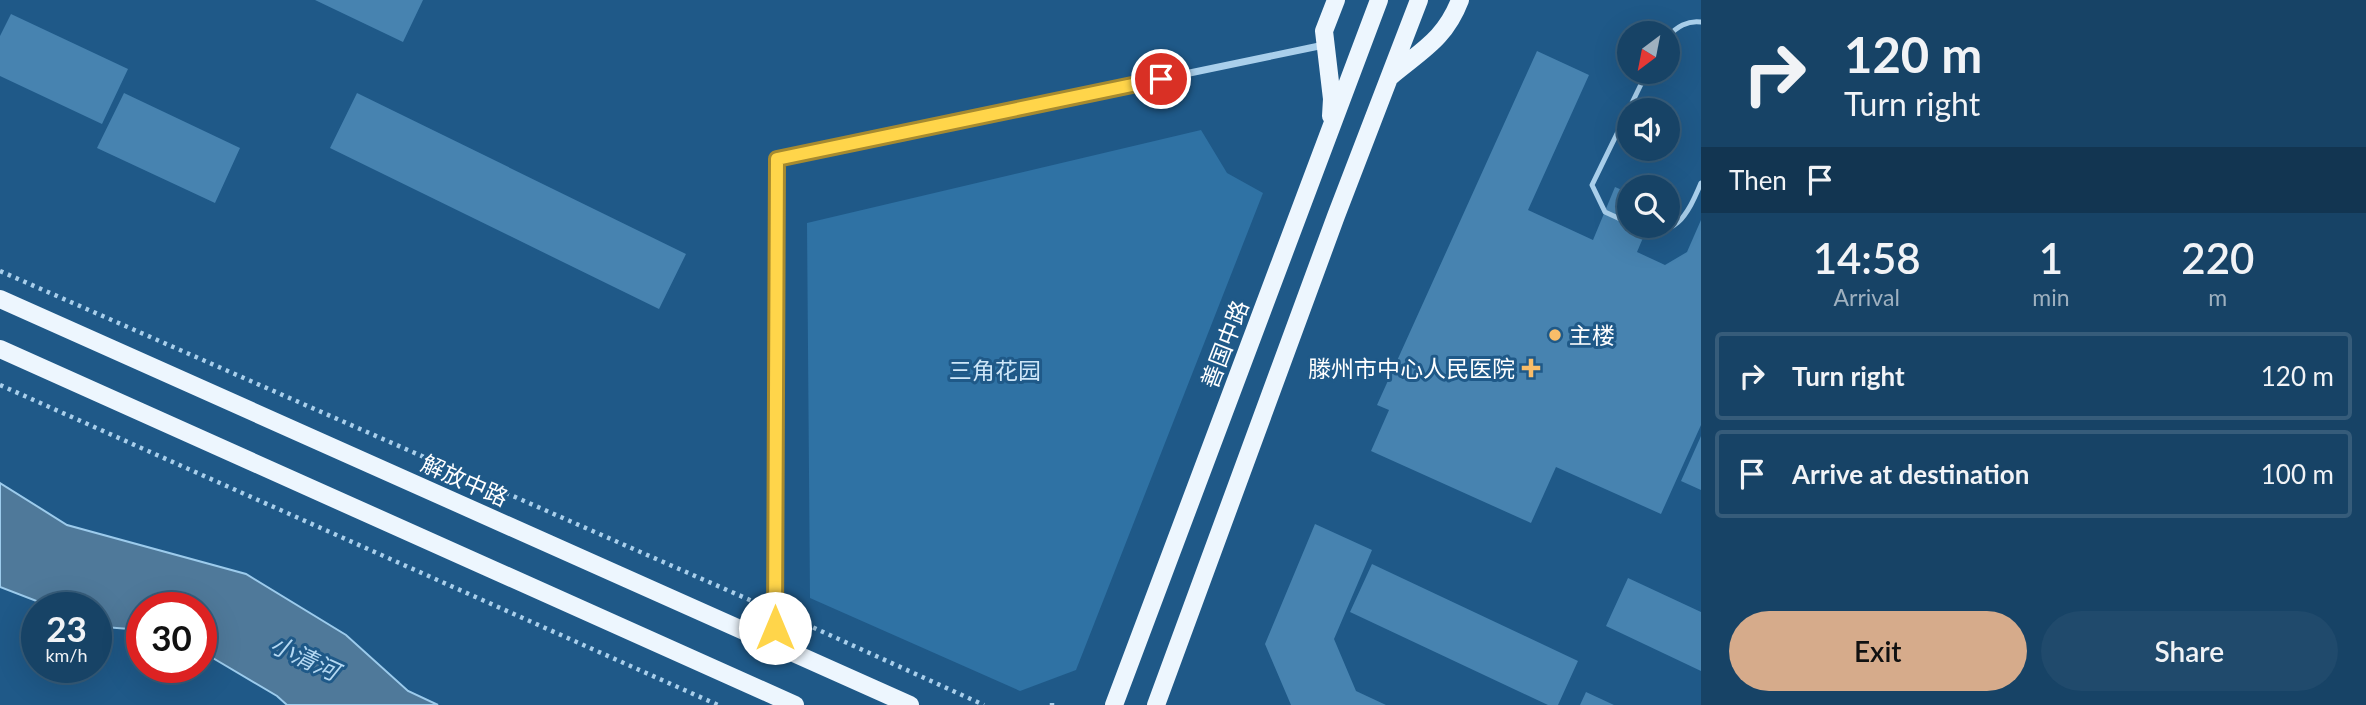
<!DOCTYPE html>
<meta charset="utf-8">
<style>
:root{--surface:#174366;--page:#204a6c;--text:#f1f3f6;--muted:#9eb0bf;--line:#365c7a;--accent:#d6ab8b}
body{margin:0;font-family:Lato,"Noto Sans SC",sans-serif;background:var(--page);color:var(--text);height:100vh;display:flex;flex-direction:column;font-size:26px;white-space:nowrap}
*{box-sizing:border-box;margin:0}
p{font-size:23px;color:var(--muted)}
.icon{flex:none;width:38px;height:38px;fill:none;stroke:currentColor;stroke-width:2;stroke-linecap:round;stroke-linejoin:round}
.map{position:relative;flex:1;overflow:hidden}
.details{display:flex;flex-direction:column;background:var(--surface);width:665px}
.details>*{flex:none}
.banner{background:#174366;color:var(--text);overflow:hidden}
.needle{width:46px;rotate:212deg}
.fabs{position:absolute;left:1617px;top:21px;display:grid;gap:14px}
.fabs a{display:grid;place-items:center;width:63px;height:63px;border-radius:50%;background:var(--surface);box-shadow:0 7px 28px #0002,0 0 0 2px var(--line);font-size:35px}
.speed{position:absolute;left:21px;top:592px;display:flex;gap:14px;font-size:35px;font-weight:700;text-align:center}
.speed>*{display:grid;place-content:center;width:91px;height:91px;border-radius:50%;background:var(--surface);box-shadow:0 7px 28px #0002,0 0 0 2px var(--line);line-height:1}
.speed small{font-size:18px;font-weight:400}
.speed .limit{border:10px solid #d22;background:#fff;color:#111}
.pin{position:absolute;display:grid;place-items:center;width:60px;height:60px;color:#fff;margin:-30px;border:4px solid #fff;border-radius:50%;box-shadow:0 2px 7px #0007}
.me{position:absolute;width:77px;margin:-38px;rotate:0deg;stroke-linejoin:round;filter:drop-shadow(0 0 5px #0008)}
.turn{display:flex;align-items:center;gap:24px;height:147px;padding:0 28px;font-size:32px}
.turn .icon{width:91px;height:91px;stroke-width:2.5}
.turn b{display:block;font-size:49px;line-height:60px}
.then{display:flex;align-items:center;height:66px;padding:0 28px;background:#0003;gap:14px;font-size:26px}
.eta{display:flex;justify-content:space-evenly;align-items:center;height:119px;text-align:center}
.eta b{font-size:42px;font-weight:600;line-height:49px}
.action{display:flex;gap:14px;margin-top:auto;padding:14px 28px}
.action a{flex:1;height:80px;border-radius:42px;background:var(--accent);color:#111;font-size:28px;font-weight:600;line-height:80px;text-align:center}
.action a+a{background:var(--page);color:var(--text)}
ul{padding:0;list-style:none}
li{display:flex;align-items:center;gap:21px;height:88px;margin:0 14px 10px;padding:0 14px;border:4px solid var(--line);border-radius:7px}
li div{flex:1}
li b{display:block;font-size:26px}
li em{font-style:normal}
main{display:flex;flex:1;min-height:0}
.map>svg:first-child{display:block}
.green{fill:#2f72a4}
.water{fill:#4f799a;stroke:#9ccbec;stroke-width:2}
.building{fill:#4783b0}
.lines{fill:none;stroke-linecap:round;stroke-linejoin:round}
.path{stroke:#a9cfeb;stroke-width:4.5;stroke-dasharray:3.5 5;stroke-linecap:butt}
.service{stroke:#a9cfeb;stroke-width:5}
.minor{stroke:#a9cfeb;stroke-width:7}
.primary{stroke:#edf6fe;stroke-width:18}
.route-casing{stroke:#a68a30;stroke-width:18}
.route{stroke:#ffd54a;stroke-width:12}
.poi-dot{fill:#f9bd69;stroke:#1f5988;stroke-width:2.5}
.labels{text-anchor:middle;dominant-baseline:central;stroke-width:6;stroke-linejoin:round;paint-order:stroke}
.poi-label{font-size:23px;fill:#fff;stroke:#1f5988;text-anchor:start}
.street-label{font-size:23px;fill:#fff;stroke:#1f5988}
.park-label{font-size:23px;fill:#cee6f8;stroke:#1f5988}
.water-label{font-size:24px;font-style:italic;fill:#b4d8f2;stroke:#1f5988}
</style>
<main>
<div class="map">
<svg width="1701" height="705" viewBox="0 0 1701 705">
<rect width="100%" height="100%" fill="#1f5988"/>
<path class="green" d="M1201 130 1227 173 1263 193 1076 670 1020 691 810 598 807 223Z"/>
<path class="water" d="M0 483 67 525 246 574 346 635 408 691 438 705H287L277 696 201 651V607H142V630L104 627 96 625V607H52L0 587Z"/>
<path class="building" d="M315 0H423L403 42Z
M11 14 128 69 102 124 0 76V36Z
M1537 51 1589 75 1528 210 1593 240 1615 187 1629 193V226H1648L1637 252 1665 265 1687 252 1701 220V425L1661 514 1556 467 1531 523 1371 451 1389 410 1377 405Z
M124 93 240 148 215 203 97 148Z
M357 93 686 254 659 309 330 148Z
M1701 436V490L1681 481Z
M1315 524 1372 550 1334 639 1356 691 1386 705H1291L1265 644Z
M1372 564 1578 661 1558 705H1548L1350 612Z
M1628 578 1701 612V671L1606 626Z
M1586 692 1614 705H1580Z"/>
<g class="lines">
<path class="path" d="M0 271 759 604
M0 385 718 705
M790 617 984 705
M1052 703V705"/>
<path class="service" d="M1668 37C1676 27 1688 20 1701 22
M1629 223 1605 212 1592 185 1647 72
M1635 226C1674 243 1688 214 1701 183"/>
<path class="minor" d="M775 642 777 159 1324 45"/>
<path class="primary" d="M1391 76C1422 50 1445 39 1460 0
M1331 116 1332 99 1324 31 1336 0
M0 299 910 705
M0 349 795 705
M1114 705 1379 0
M1156 705 1336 216 1419 0"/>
</g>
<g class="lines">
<defs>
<path id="route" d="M775 628 777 159 1161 79"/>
</defs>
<use href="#route" class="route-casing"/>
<use href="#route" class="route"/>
</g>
<g class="poi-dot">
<circle cx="1555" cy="335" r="7"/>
<path d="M1527.5 357.5h7v7h7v7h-7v7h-7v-7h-7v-7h7z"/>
</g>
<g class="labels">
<g class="poi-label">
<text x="1569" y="335">主楼</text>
<text x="1515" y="368" text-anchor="end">滕州市中心人民医院</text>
</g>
<g class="street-label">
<text transform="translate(1224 344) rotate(-69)">善国中路</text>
<text transform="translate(465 480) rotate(24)">解放中路</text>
</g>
<g class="park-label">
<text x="995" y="370">三角花园</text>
</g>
<g class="water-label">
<text transform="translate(305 657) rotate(25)">小清河</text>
</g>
</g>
</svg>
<div class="fabs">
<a><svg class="needle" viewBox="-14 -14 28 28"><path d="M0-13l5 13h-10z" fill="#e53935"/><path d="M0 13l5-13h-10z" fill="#9eb0bf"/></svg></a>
<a><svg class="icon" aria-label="sound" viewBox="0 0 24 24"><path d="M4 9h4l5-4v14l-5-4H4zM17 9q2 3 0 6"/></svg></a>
<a><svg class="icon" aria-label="search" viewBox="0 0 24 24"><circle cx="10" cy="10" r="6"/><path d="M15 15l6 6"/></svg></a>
</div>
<div class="speed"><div>23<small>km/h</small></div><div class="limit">30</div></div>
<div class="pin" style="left:1161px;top:79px;background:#d93025"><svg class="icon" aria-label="arrive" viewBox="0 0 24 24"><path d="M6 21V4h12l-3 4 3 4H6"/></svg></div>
<svg class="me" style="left:775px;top:628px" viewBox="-20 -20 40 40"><circle r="19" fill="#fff"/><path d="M0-13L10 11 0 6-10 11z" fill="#ffd54a"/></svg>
</div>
<section class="details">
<div class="banner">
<div class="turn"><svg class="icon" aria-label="right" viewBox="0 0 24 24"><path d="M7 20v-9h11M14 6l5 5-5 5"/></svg><div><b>120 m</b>Turn right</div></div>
<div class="then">Then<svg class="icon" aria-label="arrive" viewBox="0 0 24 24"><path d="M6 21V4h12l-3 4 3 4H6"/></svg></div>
</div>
<div class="eta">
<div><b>14:58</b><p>Arrival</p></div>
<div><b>1</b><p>min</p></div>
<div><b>220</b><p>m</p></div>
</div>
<ul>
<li><svg class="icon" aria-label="right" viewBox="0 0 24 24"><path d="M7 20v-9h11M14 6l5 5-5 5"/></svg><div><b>Turn right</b></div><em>120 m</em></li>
<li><svg class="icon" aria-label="arrive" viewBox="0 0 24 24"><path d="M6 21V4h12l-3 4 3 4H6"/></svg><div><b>Arrive at destination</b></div><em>100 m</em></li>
</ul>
<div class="action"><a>Exit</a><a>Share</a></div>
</section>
</main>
